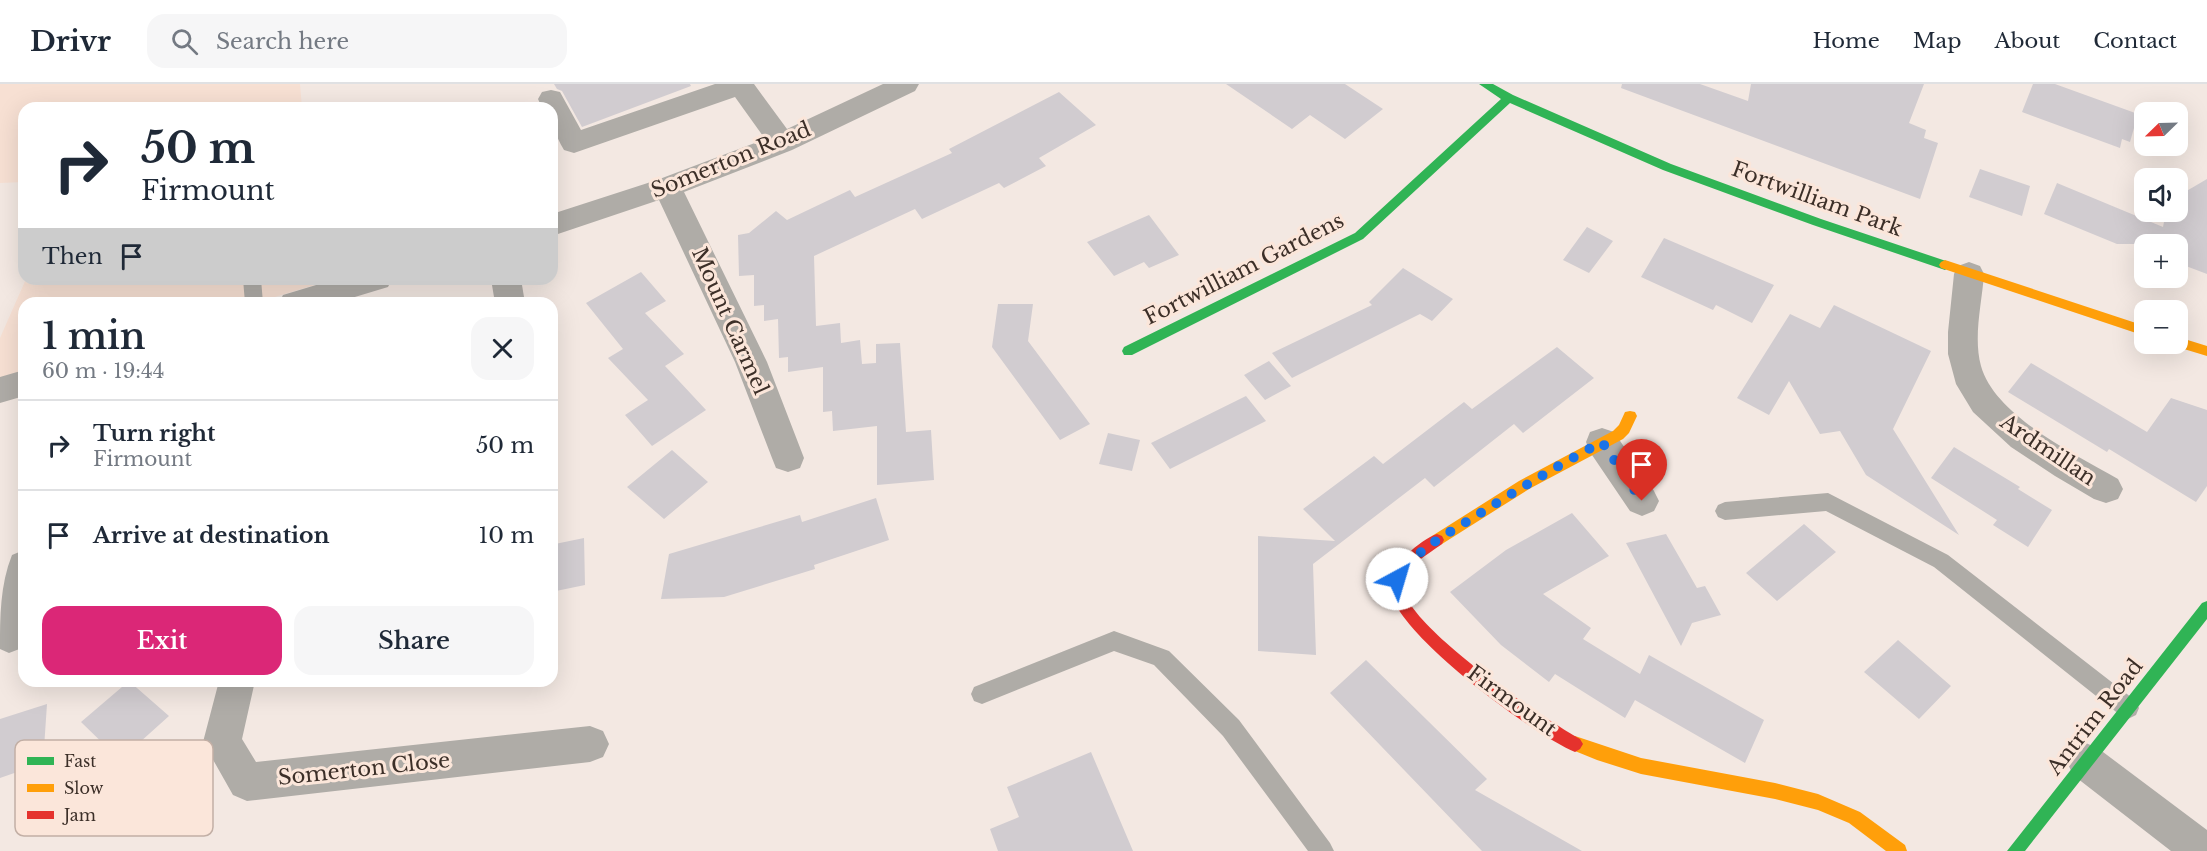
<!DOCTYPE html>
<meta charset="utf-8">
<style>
:root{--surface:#fff;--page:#f6f6f7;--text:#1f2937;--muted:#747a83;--line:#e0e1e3;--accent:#db2777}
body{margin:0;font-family:"Libre Baskerville",serif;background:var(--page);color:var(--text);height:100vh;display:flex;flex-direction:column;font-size:22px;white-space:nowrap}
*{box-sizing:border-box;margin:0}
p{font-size:20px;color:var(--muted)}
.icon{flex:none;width:33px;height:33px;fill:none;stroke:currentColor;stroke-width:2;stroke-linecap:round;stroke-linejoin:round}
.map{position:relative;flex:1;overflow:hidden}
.panel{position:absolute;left:18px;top:213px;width:540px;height:390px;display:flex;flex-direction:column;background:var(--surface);border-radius:18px;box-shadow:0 6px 24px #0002}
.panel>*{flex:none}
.banner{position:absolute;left:18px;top:18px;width:540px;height:183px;border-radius:18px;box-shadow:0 6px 24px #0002;background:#fff;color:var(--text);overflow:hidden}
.needle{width:39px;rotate:247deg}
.fabs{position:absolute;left:2134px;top:18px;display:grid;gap:12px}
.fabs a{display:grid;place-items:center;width:54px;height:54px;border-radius:12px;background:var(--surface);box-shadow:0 6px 24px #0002;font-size:30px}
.pin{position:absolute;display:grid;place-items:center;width:51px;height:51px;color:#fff;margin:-62px -26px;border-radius:50% 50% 50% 0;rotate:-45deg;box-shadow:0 0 6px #0007}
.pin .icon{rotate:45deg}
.me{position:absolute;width:66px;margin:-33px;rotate:39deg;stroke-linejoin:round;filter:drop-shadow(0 0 4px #0008)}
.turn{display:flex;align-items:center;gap:21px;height:126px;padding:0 24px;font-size:27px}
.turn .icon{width:78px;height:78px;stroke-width:2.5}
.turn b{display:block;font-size:42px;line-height:51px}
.then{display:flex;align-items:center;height:57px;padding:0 24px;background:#0003;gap:12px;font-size:22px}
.round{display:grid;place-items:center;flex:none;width:63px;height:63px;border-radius:18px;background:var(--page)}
.headline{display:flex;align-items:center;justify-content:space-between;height:102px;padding:0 24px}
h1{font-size:36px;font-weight:600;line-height:45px}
.button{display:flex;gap:12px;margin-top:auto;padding:12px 24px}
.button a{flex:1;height:69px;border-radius:18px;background:var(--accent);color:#fff;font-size:24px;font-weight:600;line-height:69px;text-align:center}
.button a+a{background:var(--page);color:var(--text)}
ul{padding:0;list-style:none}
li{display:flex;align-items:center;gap:18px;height:90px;padding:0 24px;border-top:2px solid var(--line)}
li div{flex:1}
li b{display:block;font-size:22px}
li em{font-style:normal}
header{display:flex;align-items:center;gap:36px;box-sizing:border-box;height:84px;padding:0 30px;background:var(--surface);border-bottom:2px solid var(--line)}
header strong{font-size:28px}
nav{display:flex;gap:33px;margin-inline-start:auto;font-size:21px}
.search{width:420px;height:54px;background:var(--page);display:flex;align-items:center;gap:15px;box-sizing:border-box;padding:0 21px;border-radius:18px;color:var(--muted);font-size:22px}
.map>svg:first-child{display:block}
.built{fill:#f7e0d3}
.building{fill:#d1ccd0}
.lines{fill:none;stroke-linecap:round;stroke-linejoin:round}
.lane{fill:#afaca7;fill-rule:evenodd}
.street{fill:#afaca7;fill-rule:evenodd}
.fast{fill:#30b455;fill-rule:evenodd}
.slow{fill:#ff9f0a;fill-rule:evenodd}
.jam{fill:#e5322d;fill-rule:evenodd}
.route{stroke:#1a73e8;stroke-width:10;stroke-dasharray:0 18}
.labels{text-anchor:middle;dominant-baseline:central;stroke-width:6;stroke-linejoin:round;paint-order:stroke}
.street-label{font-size:21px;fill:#3c2f28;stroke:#fbe6da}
.key{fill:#fbe6da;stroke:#c2afa5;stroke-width:1.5}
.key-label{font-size:16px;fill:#3c2f28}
</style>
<header>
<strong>Drivr</strong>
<div class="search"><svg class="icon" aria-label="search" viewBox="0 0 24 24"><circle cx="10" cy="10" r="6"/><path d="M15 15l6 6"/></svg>Search here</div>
<nav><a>Home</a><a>Map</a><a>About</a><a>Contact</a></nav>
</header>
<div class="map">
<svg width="2207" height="767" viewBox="0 0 2207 767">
<rect width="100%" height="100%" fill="#f3e8e2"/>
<path class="built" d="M0 0H300L302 24H24V98L0 99Z
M26 195H321V199L255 219H24V287L0 294V254Z"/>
<path class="building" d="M554 0H690L691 2 582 43 562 7 557 5Z
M1226 0H1345L1383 25 1345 55 1310 31 1292 45Z
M1622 0H1700L1748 17 1751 0H1924L1909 39 1926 46 1924 54 1938 59 1920 115 1621 4Z
M2033 0H2055L2138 30 2130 58 2122 55 2120 64 2022 28Z
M1059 8 1096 41 1039 74 1046 82 1004 104 999 99 922 135 915 125 814 172 816 242 840 239 841 259 860 256 862 280 876 279V260L900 259 906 348 931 346 934 396 877 401V342L833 347 832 327 823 328V283L788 288V273L779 274 778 235 764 237V221L754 222V191L739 192 738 151 749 149 776 127 787 136 850 106 855 113 952 69 949 65Z
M1980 85 2030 102 2022 132 1969 113Z
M2207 95V190L2178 179V160H2117L2044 130 2057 99 2163 143 2166 128H2178V112Z
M1149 131 1179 171 1149 184 1144 178 1114 192 1087 158Z
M1587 143 1613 157 1589 189 1563 176Z
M1664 154 1774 201 1752 239 1716 221 1713 226 1641 193Z
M1403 184 1453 215 1432 237 1420 230 1292 294 1272 269 1372 221 1369 218Z
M641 188 666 217 645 229 684 270 665 282 706 326 652 362 625 331 648 316 608 274 623 265 586 219Z
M998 220H1033L1028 257 1090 340 1060 356 992 263Z
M1834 221 1931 267 1893 345 1959 451 1866 391 1840 347 1820 350 1789 297 1769 331 1737 314 1790 230 1820 244Z
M1557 263 1594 294 1523 349 1514 340 1434 403 1425 394 1313 480 1316 571 1258 567V452L1335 457 1303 425 1374 372 1383 380 1464 318 1472 325Z
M1269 277 1291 302 1265 316 1244 291Z
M2031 279 2147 348 2171 314 2207 326V402L2196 418 2109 365 2107 368 2008 308Z
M1246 312 1266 337 1170 385 1151 359Z
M1108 349 1140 356 1132 387 1099 380Z
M1954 363 2020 403 2018 405 2052 426 2028 463 1993 441 1997 436 1931 394Z
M672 366 708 398 664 435 627 403Z
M876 414 889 456 814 481 815 485 724 513 661 515 669 470 800 431 802 438Z
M1572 429 1609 472 1543 510 1591 544 1583 555 1640 590 1649 571 1764 636 1745 679 1635 616 1625 634 1555 590 1549 598 1501 561 1450 508 1506 466Z
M1804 440 1836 468 1777 517 1746 489Z
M1666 450 1697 504 1705 502 1721 531 1692 539 1681 562 1626 459Z
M584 454 585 501 556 507 555 460Z
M1898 556 1951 602 1919 635 1864 588Z
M1366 576 1487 695 1475 706 1582 767H1482L1330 609Z
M129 597 169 632 120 676 81 638Z
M47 620 43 679 0 694V635Z
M1091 668 1133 767H998L990 745 1019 733 1007 703Z"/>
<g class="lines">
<path class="lane" d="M243 195H261L263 219H245Z
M1828 409 1948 471 2136 617 2139 624 2136 631 2128 635 2120 631 1934 483 1826 427 1725 436 1718 433 1715 427 1718 421 1725 418Z
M1114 547 1169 567 1239 636 1330 759 1334 767H1308L1223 652 1154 581 1114 567 982 620 974 617 971 610 974 603Z"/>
<path class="street" d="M715 0H754L787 45 883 0H919L915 7 792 66 684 108 767 278 804 374 800 384 788 388 776 384 772 374 735 278 659 116 552 152V130L657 96 765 55 735 13 574 69 564 66C555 50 552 43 552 24H542L538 15 542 8 551 6 560 8 581 46Z
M1969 178 1980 182 1984 190C1982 219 1973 253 1981 282 1995 332 2075 370 2118 395L2123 405 2118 415 2106 419 2094 415 2055 392 2011 363 1973 328 1956 300 1948 270V248L1954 190 1958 182Z
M336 195H392L388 203 335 219H279L283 211Z
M491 195H521L525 219H495Z
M24 286V312L0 319V293Z
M1602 344 1614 348 1654 407 1659 417 1654 427 1642 432 1630 427 1590 368 1586 358 1590 348Z
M24 466V559L22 564 9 569 0 565C0 533 0 501 12 471Z
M219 597H255L242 655 256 678 590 642 603 647 609 660 603 673 590 678 247 717 233 711 203 658Z
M2086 659 2099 665 2207 746V767H2171L2073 691 2067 678 2073 665Z"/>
<path class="fast" d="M1479 0H1493L1513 11 1671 80 1821 135 1949 178 1951 181 1945 186 1813 141 1663 86 1510 19 1363 155 1132 271H1124L1122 267 1124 263 1355 149 1501 15Z
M2207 517V535L2025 767H2007L2202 519Z"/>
<path class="slow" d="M1945 176 2145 242V252L1941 184 1939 181 1941 178Z
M2178 253 2207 262V272L2174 262 2172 260H2178Z
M1630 327 1635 328 1637 332 1629 349 1623 355 1529 405 1442 460 1437 462 1432 460 1430 456 1432 452 1519 397 1613 347 1619 341 1625 328Z
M1575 652 1641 674 1775 699 1818 710 1860 728 1905 761 1907 767H1886L1849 739 1818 726 1775 715 1641 690 1597 676 1570 665 1567 660 1570 655Z"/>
<path class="jam" d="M1437 450 1442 452 1444 456 1442 460C1430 469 1401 485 1403 504 1409 544 1544 635 1580 655L1583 660 1580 665 1575 668C1534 651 1391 547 1389 502 1388 483 1420 456 1437 450Z"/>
</g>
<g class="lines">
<path class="route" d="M1397 495C1414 467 1444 452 1471 435 1514 408 1557 382 1602 358L1642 417"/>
</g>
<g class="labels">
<g class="street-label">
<text transform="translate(731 76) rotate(-22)">Somerton Road</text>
<text transform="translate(1817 115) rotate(20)">Fortwilliam Park</text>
<text transform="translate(1244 185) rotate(-27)">Fortwilliam Gardens</text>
<text transform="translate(730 237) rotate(66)">Mount Carmel</text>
<text transform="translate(2048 366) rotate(34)">Ardmillan</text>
<text transform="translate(1512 617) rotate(36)">Firmount</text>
<text transform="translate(2095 633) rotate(-52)">Antrim Road</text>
<text transform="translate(364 685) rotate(-6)">Somerton Close</text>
</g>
</g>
<rect x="15" y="656" width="198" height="96" rx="9" class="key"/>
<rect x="27" y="673" width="27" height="8" fill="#30b455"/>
<rect x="27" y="700" width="27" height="8" fill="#ff9f0a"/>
<rect x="27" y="727" width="27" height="8" fill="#e5322d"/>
<g class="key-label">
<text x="64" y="683">Fast</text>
<text x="64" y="710">Slow</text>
<text x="64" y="737">Jam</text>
</g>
</svg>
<div class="fabs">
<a><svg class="needle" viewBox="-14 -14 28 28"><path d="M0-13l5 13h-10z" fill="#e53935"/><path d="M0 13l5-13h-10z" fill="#747a83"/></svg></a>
<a><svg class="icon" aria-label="sound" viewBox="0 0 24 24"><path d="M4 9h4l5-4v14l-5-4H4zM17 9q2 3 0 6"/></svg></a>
<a>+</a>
<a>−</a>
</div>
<div class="pin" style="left:1642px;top:417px;background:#d93025"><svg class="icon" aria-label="arrive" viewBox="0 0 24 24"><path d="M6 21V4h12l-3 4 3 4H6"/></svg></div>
<svg class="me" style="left:1397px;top:495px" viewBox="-20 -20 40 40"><circle r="19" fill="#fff"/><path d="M0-13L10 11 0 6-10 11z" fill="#1a73e8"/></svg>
<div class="banner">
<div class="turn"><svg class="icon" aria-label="right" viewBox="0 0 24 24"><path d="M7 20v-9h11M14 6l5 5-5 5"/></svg><div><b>50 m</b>Firmount</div></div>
<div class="then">Then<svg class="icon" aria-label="arrive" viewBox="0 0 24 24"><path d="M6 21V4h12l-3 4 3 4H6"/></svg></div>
</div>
<section class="panel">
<div class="headline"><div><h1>1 min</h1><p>60 m · 19:44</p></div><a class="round"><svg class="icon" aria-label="close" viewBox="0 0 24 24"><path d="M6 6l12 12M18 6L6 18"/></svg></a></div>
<ul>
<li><svg class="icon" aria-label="right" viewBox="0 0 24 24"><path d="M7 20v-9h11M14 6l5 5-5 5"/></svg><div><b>Turn right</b><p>Firmount</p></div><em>50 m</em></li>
<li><svg class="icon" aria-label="arrive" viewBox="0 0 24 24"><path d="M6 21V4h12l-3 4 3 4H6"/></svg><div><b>Arrive at destination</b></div><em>10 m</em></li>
</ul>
<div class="button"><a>Exit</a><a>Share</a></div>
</section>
</div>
